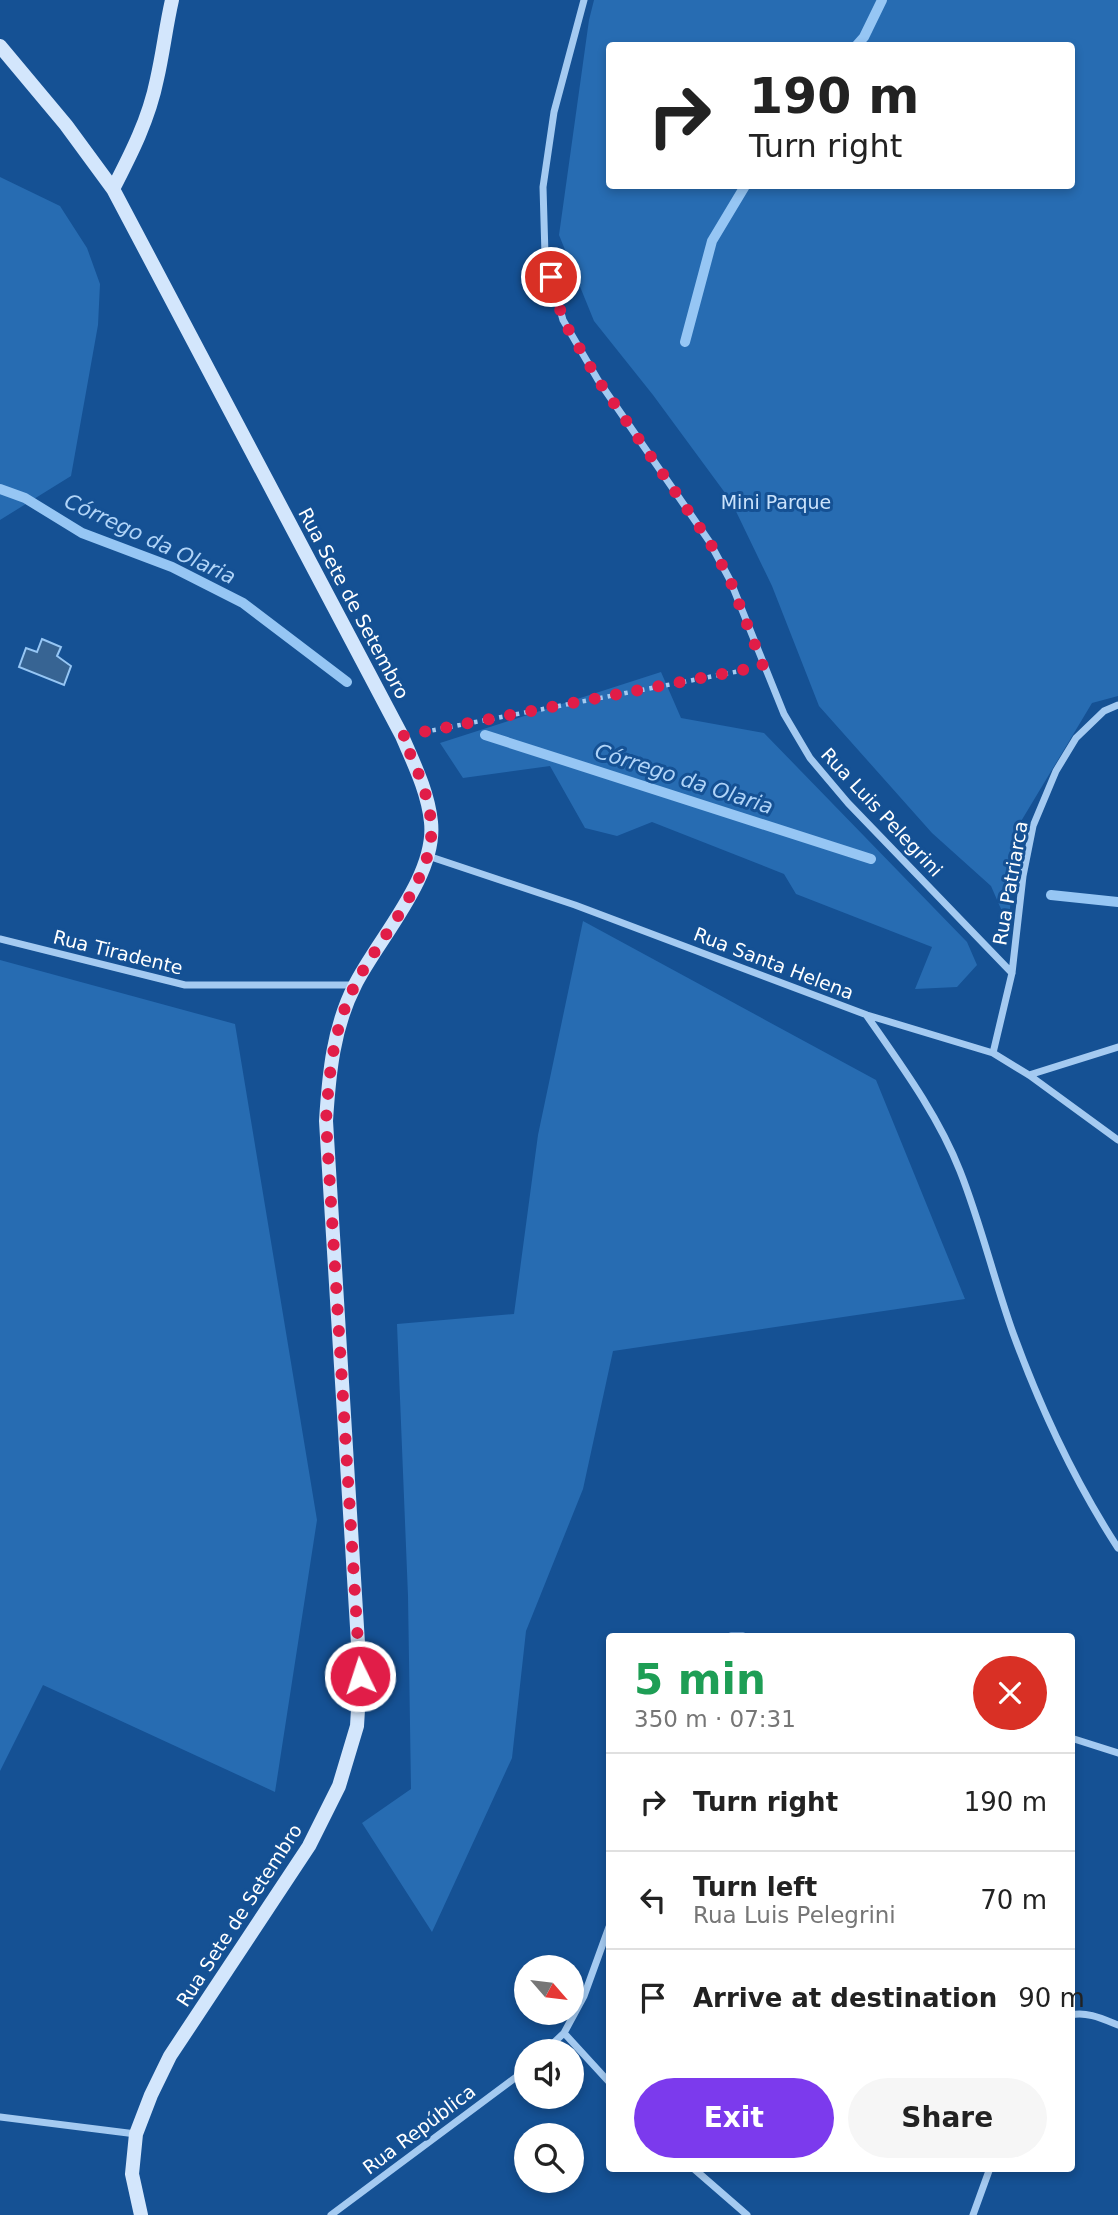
<!DOCTYPE html>
<meta charset="utf-8">
<style>
:root{--surface:#fff;--page:#f6f6f6;--text:#222;--muted:#767676;--line:#e0e0e0;--accent:#7c3aed}
body{margin:0;font-family:"DejaVu Sans",sans-serif;background:var(--page);color:var(--text);height:100vh;display:flex;flex-direction:column;font-size:26px;white-space:nowrap}
*{box-sizing:border-box;margin:0}
p{font-size:23px;color:var(--muted)}
.icon{flex:none;width:38px;height:38px;fill:none;stroke:currentColor;stroke-width:2;stroke-linecap:round;stroke-linejoin:round}
.map{position:relative;flex:1;overflow:hidden}
.drawer{position:absolute;left:606px;top:1633px;width:469px;height:539px;display:flex;flex-direction:column;background:var(--surface);border-radius:7px;box-shadow:0 4px 10px #0003}
.drawer>*{flex:none}
.guide{position:absolute;left:606px;top:42px;width:469px;height:147px;border-radius:7px;box-shadow:0 4px 10px #0003;background:#fff;color:var(--text);overflow:hidden}
.needle{width:46px;rotate:118deg}
.controls{position:absolute;left:514px;top:1955px;display:grid;gap:14px}
.controls a{display:grid;place-items:center;width:70px;height:70px;border-radius:50%;background:var(--surface);box-shadow:0 4px 10px #0003;font-size:35px}
.pin{position:absolute;display:grid;place-items:center;width:60px;height:60px;color:#fff;margin:-30px;border:4px solid #fff;border-radius:50%;box-shadow:0 2px 7px #0007}
.me{position:absolute;width:77px;margin:-38px;rotate:356deg;stroke-linejoin:round;filter:drop-shadow(0 0 5px #0008)}
.turn{display:flex;align-items:center;gap:24px;height:147px;padding:0 28px;font-size:32px}
.turn .icon{width:91px;height:91px;stroke-width:2.5}
.turn b{display:block;font-size:49px;line-height:60px}
.round{display:grid;place-items:center;flex:none;width:74px;height:74px;border-radius:37px;background:var(--page)}
.head{display:flex;align-items:center;justify-content:space-between;height:119px;padding:0 28px}
h1{font-size:42px;font-weight:800;line-height:52px;color:#1e9e55}
.action{display:flex;gap:14px;margin-top:auto;padding:14px 28px}
.action a{flex:1;height:80px;border-radius:42px;background:var(--accent);color:#fff;font-size:28px;font-weight:800;line-height:80px;text-align:center}
.action a+a{background:var(--page);color:var(--text)}
ul{padding:0;list-style:none}
li{display:flex;align-items:center;gap:21px;height:98px;padding:0 28px;border-top:2px solid var(--line)}
li div{flex:1}
li b{display:block;font-size:26px}
li em{font-style:normal}
.map>svg:first-child{display:block}
.green{fill:#276cb2;fill-rule:evenodd}
.water{fill:#376493;stroke:#96c6f4;stroke-width:2}
.lines{fill:none;stroke-linecap:round;stroke-linejoin:round}
.stream{stroke:#96c6f4;stroke-width:10}
.path{stroke:#a4caf1;stroke-width:4.5;stroke-dasharray:3.5 5;stroke-linecap:butt}
.street{stroke:#a4caf1;stroke-width:7}
.secondary{stroke:#d3e6fc;stroke-width:14}
.route{stroke:#e11d48;stroke-width:12;stroke-dasharray:0 21.6}
.labels{text-anchor:middle;dominant-baseline:central;stroke-width:6;stroke-linejoin:round;paint-order:stroke}
.park-label{font-size:19px;fill:#cbe3fc;stroke:#155194}
.street-label{font-size:19px;fill:#fff;stroke:#155194}
.water-label{font-size:21px;font-style:italic;fill:#b0d4f8;stroke:#155194}
</style>
<div class="map">
<svg width="1118" height="2215" viewBox="0 0 1118 2215">
<rect width="100%" height="100%" fill="#155194"/>
<path class="green" d="M594 0H1118V696L1092 703 1020 823 1008 925 991 886 932 833 819 706 772 586 731 501 653 395 594 321 559 235 589 20ZM609 46H1071V186H609Z
M0 177 60 206 87 248 100 284 98 325 71 476 0 520Z
M661 672 681 718 764 733 967 942 977 965 957 987 915 989 932 947 796 894 784 874 652 822 617 836 585 828 550 766 463 778 440 743Z
M583 921 876 1080 965 1299 613 1351 583 1489 526 1631 512 1758 432 1932 362 1823 411 1789 408 1596 397 1324 514 1314 538 1135Z
M0 960 235 1024 317 1520 275 1792 43 1685 0 1771Z"/>
<path class="water" d="M42 639 61 647 57 656 71 666 64 685 19 667 26 648 37 652Z"/>
<g class="lines">
<path class="stream" d="M856 46 864 37 882 0
M685 342 712 241 745 186
M0 489 25 498 82 533 172 567 243 603 347 682
M485 735 871 859
M1051 895 1118 902"/>
<path class="path" d="M424 732 745 670"/>
<path class="street" d="M584 0 554 112 543 187 545 255 563 320 598 380 709 541 730 580 784 714 810 758 848 803 1012 973
M428 856 575 905 867 1015 993 1053 1029 1075 1118 1140
M0 939 185 985H354
M867 1016C901 1065 938 1115 960 1171 981 1224 994 1280 1013 1333 1040 1407 1075 1482 1118 1548
M993 1053 1012 973 1023 876 1033 826 1056 771 1076 738 1104 711 1118 705
M1029 1075 1118 1047
M731 1636H743
M1071 1738 1118 1753
M1071 2015C1086 2011 1103 2019 1118 2025
M564 2033 609 2082
M545 2051 564 2033 584 1996 609 1927
M0 2117 136 2134
M693 2168 747 2215
M331 2215 527 2069
M973 2215 990 2168"/>
<path class="secondary" d="M0 46 66 125 113 189 402 736C414 764 428 792 431 822 437 876 378 939 355 985 333 1028 329 1074 326 1121L360 1676 357 1726 339 1786 309 1846 170 2056 151 2095 136 2134 132 2174 141 2215
M113 189C131 154 149 119 157 79 163 53 166 26 172 0"/>
</g>
<g class="lines">
<path class="route" d="M360 1676 326 1121C329 1074 333 1028 355 985 378 939 437 876 431 822 428 792 415 764 402 736L763 666 730 580 709 541 598 380 563 320 551 277"/>
</g>
<g class="labels">
<g class="park-label">
<text x="776" y="502">Mini Parque</text>
</g>
<g class="street-label">
<text transform="translate(354 603) rotate(62)">Rua Sete de Setembro</text>
<text transform="translate(882 812) rotate(47)">Rua Luis Pelegrini</text>
<text transform="translate(1010 883) rotate(-80)">Rua Patriarca</text>
<text transform="translate(118 952) rotate(14)">Rua Tiradente</text>
<text transform="translate(774 963) rotate(21)">Rua Santa Helena</text>
<text transform="translate(239 1915) rotate(-57)">Rua Sete de Setembro</text>
<text transform="translate(419 2129) rotate(-37)">Rua República</text>
</g>
<g class="water-label">
<text transform="translate(150 539) rotate(25)">Córrego da Olaria</text>
<text transform="translate(684 779) rotate(18)">Córrego da Olaria</text>
</g>
</g>
</svg>
<div class="controls">
<a><svg class="needle" viewBox="-14 -14 28 28"><path d="M0-13l5 13h-10z" fill="#e53935"/><path d="M0 13l5-13h-10z" fill="#767676"/></svg></a>
<a><svg class="icon" aria-label="sound" viewBox="0 0 24 24"><path d="M4 9h4l5-4v14l-5-4H4zM17 9q2 3 0 6"/></svg></a>
<a><svg class="icon" aria-label="search" viewBox="0 0 24 24"><circle cx="10" cy="10" r="6"/><path d="M15 15l6 6"/></svg></a>
</div>
<div class="pin" style="left:551px;top:277px;background:#d93025"><svg class="icon" aria-label="arrive" viewBox="0 0 24 24"><path d="M6 21V4h12l-3 4 3 4H6"/></svg></div>
<svg class="me" style="left:360px;top:1676px" viewBox="-20 -20 40 40"><circle r="17" fill="#e11d48" stroke="#fff" stroke-width="3"/><path d="M0-11L8 9 0 5-8 9z" fill="#fff"/></svg>
<div class="guide">
<div class="turn"><svg class="icon" aria-label="right" viewBox="0 0 24 24"><path d="M7 20v-9h11M14 6l5 5-5 5"/></svg><div><b>190 m</b>Turn right</div></div>
</div>
<section class="drawer">
<div class="head"><div><h1>5 min</h1><p>350 m · 07:31</p></div><a class="round" style="background:#d93025;color:#fff"><svg class="icon" aria-label="close" viewBox="0 0 24 24"><path d="M6 6l12 12M18 6L6 18"/></svg></a></div>
<ul>
<li><svg class="icon" aria-label="right" viewBox="0 0 24 24"><path d="M7 20v-9h11M14 6l5 5-5 5"/></svg><div><b>Turn right</b></div><em>190 m</em></li>
<li><svg class="icon" aria-label="left" viewBox="0 0 24 24"><path d="M17 20v-9H6M10 6l-5 5 5 5"/></svg><div><b>Turn left</b><p>Rua Luis Pelegrini</p></div><em>70 m</em></li>
<li><svg class="icon" aria-label="arrive" viewBox="0 0 24 24"><path d="M6 21V4h12l-3 4 3 4H6"/></svg><div><b>Arrive at destination</b></div><em>90 m</em></li>
</ul>
<div class="action"><a>Exit</a><a>Share</a></div>
</section>
</div>
